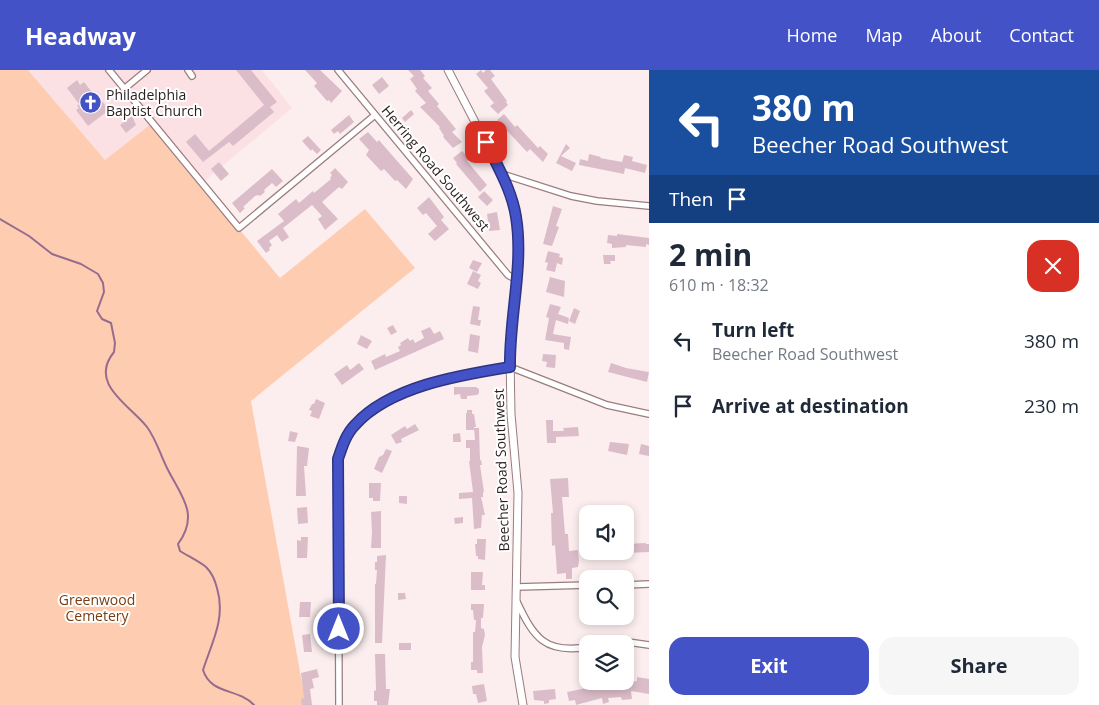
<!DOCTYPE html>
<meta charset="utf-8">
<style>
:root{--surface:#fff;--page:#f6f6f7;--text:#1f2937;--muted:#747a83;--accent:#4452c7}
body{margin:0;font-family:"Open Sans",sans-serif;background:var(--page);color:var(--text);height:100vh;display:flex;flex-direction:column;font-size:19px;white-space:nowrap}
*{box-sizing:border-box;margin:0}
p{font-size:16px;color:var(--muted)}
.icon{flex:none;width:28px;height:28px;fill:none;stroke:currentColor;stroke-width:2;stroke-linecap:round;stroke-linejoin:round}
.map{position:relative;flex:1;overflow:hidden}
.details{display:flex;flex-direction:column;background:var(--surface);width:450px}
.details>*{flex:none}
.guide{background:#1a4fa0;color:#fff;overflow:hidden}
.fabs{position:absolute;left:579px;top:435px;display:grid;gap:10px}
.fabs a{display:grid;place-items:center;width:55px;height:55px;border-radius:10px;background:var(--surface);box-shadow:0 2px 8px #0003;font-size:25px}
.pin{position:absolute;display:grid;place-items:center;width:42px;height:42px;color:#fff;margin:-21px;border-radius:10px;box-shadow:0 2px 8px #0006}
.me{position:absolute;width:55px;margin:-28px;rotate:0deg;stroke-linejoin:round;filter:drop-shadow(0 0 4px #0008)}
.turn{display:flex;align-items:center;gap:18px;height:105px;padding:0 20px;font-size:22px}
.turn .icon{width:65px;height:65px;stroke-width:2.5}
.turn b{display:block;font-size:35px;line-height:42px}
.then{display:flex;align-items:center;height:48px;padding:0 20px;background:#0003;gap:10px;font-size:19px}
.round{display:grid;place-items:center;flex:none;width:52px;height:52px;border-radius:15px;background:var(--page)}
.summary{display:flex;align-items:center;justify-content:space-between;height:85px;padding:0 20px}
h1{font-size:30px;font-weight:700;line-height:38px}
.cta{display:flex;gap:10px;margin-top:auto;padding:10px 20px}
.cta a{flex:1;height:58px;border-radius:15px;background:var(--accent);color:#fff;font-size:20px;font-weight:700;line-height:58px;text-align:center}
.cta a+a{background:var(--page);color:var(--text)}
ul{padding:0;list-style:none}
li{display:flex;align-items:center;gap:15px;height:65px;padding:0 20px}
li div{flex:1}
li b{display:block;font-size:19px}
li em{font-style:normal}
header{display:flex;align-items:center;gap:30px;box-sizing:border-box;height:70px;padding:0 25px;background:var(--accent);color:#fff}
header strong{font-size:24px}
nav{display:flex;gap:28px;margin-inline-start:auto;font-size:18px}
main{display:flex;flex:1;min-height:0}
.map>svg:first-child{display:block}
.built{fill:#fbe1e3}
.green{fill:#fecdb1}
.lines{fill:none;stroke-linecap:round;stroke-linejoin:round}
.stream{stroke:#976b8d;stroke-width:2}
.building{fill:#dbbdc9}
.minor-casing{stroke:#9a7c7f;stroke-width:8}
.tertiary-casing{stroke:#9a7c7f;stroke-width:9}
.minor{stroke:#fff;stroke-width:5.5}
.tertiary{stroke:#fff;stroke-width:7}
.route-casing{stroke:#2c3581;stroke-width:12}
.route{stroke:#4452c7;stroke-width:9}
.labels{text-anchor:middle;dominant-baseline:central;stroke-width:4;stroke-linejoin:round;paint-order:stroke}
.poi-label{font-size:14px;fill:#291d1e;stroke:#fff;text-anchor:start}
.street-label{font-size:14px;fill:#291d1e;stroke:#fff}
.park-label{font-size:14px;fill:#793d11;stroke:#fff}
</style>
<header>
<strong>Headway</strong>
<nav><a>Home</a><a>Map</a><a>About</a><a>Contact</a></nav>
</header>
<main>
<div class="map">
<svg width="649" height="635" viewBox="0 0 649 635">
<rect width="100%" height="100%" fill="#fceeef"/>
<path class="built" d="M28 0H262L292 38 201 114 105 91Z"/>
<path class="green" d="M0 0H28L105 90 151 54 280 208 365 139 415 198 251 331 306 635H0Z"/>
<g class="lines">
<path class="stream" d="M0 149 29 166 52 184 81 194 98 204 103 213 104 222 97 241 102 249 111 253 115 273 114 282C88 314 130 335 147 357 156 369 160 384 167 398 181 426 200 444 178 474L180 481C188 486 200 492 206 497 212 503 215 510 217 518 226 548 212 572 203 600 211 625 238 618 254 635"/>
</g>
<path class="building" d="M236 0H251L277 32 270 37 274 42 233 76 229 72 203 92 186 72 195 64 209 81 264 35Z
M305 0H320L342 21 331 33 329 30 327 31 314 16 317 13Z
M408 0H420L425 6 423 8 432 18 428 21 439 34 437 36 456 59 452 62 462 72 453 78 443 67 444 66 439 58 440 57 420 37 426 33 415 21 417 19 410 9 414 6Z
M481 0 483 3 486 0H490L495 6 491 9 507 31 506 32 508 35 498 44 490 36 494 33 484 21 488 18 476 4Z
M382 7 389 16 379 24 372 15Z
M77 10 80 15 84 12 95 26 97 25 109 40 88 56 76 40 79 38 77 36 79 34 67 18Z
M411 40 414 44 405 52 402 48Z
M504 44 515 57 517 55 538 78 540 76 548 84 543 92 530 79 527 82 497 50Z
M349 45 354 52 340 64 338 61 334 64 331 60Z
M132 46 136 55 126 63 120 55Z
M368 62 377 72 379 70 384 76 413 109 406 119 397 110 395 111 384 99 381 101 366 85 369 80 359 69Z
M308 66 321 80 317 84 312 79 311 81 302 71Z
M566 74 570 78 561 86 576 93 572 101 556 93Z
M462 81 470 89 467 91 487 115 480 122 456 94 457 93 453 88Z
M589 84 601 87 600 88 622 92 624 85 633 87 632 91 647 95 645 103 625 98 624 104 579 95 580 89 588 91Z
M219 92 229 104 221 111 211 99Z
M335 98 348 112 342 119 339 117 322 132 338 149 325 160 318 149 322 146 312 135 283 158 289 167 282 172 277 165 269 171 272 175 269 178 270 180 266 183 257 171 284 151 278 144 296 129 299 133 313 121 314 123 331 109 330 108 332 105 330 103Z
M272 99 283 111 276 117 272 113 264 120 265 122 260 126 258 125 255 126 243 137 245 138 240 143 232 133Z
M484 121 493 130 487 136 478 127Z
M429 127 444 147 441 150 449 159 435 171 428 164 437 156 426 143 423 145 417 138Z
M553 136 562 139 556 156 559 157 552 176 543 174Z
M497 142 500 160 489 161 487 144Z
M617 164 649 168V175L646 174V177L626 175V177L612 178V174L607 173 608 165 617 166Z
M548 181 560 184 559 187 563 188 562 195 557 193 555 202 546 200 548 193 545 192Z
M603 185H615V191H610L611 194H604Z
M473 190 482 193 477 202 469 198Z
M473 201 481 205 478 211 481 213 478 219 467 214Z
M550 207 565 211 564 227 546 222Z
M550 234 561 237 558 244 569 248 568 254 556 250 553 264 571 267 569 280 564 279V273L545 270 549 248 546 247Z
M473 236 480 237 478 250H481L480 256 470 254Z
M574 238 580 241 575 254 569 251Z
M393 255 397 262 391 265 387 258Z
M430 257 434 264 440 261 444 269 375 300 371 291 385 284 386 287 400 281 398 277 401 275 400 273 408 268 410 271 413 269 415 273 424 268 421 261Z
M470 264 480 266 478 283 468 281Z
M361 265 372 271 367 279 357 274Z
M543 284 556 285 555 298 546 297 547 292 542 291Z
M359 293 364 299 342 315 334 304 347 295 350 300Z
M611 293 626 298 649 302 647 312 608 302Z
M454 317H476L479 319V323L477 325 467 326V329H461L460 324 454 325Z
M316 329 325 333 319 349 310 346 312 341 309 340 312 334H314Z
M467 340H472V344H474L476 357H474V360H466V343H467Z
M546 350H553V361H564L563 358 578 357 579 366 556 367V373H547Z
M415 354 419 360 401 369 402 372 396 374 391 365 405 356 407 359Z
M474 358H479L480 390H481L482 395H480L484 422H483V427H481L485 445H482L481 458 474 459 472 428 459 429V423L473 422 469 391H470V378H466V370H475Z
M290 361 298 363 295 372 288 371Z
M460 363 461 372H453V364Z
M610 372 629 374 627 385 608 381Z
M641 374 649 376V386L639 384Z
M297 376 309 378 307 396H304L306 426H296Z
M386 379 392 381 382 403 374 399 379 387 383 385Z
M568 408 569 427H562L565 464H568L569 481 578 480 579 491 578 497 572 498V509H566V503L557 504 555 475 552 476 551 443H553L550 409Z
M369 413H381L380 431H373V428H369Z
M399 426H407V434L399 433Z
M307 437 308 453 298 454 297 438Z
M381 441V478H371L372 462 371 442Z
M463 447V453L455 454 454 448Z
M301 467H308L307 488H297V470L301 471Z
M477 469H486L485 490 478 489V486H476L475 474H477Z
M646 473V474H649V482L625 483V474Z
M386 485 382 573H375V514H376L377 500H375V492H377V486Z
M471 502H483L482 515H485V520H471Z
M398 523H405L406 529 398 530Z
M300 532H311L310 547H299Z
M471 534H484L483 548H481V558L484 559 485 565 482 577 483 603H477V600H471V592H473V562H475L476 550H474L473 540H471Z
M310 564 312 582H304L302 565Z
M399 573H411V580H399Z
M375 584H385L386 619H390L388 635H377V631H374V621L376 620Z
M317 599 319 607 312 609 314 618 310 619 312 635H302L301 629 304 628 301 603Z
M637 607 649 609V624L631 621 632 629 622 630 621 627 608 628 609 632 603 634 602 628 576 635 575 630 569 631 567 622 606 614 637 611Z
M484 614 487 631 478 633 476 624H473L472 616Z
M555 619 556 629 549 630V633L544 634V631L534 630 533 621Z"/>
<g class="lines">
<defs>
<path id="minor" d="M109 0 239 158 375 45
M188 0 192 6
M338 0 508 205 517 210
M124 19 147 0
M502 104 571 126 597 131 649 136
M625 515 649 514
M517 517 588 515
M517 532C534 568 545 584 588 577
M610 574 628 572 649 575
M339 635 338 389 344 371 354 356 365 344 383 334 406 323 431 313 456 306 510 297 607 335 649 344"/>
<path id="tertiary" d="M448 0 502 104 512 130 517 147 518 167 517 210 510 286 511 344 518 423 515 587 523 635"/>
</defs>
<use href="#minor" class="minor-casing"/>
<use href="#tertiary" class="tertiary-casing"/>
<use href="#minor" class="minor"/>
<use href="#tertiary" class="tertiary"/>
</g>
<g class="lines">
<defs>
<path id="route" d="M339 559 338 389C342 377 346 364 355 355 390 316 461 305 510 297 509 247 524 196 516 147 512 120 497 96 486 72"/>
</defs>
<use href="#route" class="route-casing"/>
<use href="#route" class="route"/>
</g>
<defs>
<symbol id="church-disc" viewBox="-11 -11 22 22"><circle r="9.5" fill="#4452c7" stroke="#fff"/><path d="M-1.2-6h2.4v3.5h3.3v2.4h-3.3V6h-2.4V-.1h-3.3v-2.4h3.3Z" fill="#fff"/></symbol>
</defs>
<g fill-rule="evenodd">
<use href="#church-disc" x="78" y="20" width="25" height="25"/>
</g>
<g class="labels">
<g class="poi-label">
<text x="106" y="24">Philadelphia<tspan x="106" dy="16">Baptist Church</tspan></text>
</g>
<g class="street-label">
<text transform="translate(436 98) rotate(50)">Herring Road Southwest</text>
<text transform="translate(501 400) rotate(-92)">Beecher Road Southwest</text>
</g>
<g class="park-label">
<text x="97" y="529">Greenwood<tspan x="97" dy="16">Cemetery</tspan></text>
</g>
</g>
</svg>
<div class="fabs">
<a><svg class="icon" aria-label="sound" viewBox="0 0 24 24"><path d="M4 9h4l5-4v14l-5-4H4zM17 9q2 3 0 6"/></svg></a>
<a><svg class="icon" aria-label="search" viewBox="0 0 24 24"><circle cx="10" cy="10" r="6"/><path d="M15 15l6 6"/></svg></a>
<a><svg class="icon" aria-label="layers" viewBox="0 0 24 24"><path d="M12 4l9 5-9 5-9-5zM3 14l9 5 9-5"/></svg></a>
</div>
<div class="pin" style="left:486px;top:72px;background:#d93025"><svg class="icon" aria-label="arrive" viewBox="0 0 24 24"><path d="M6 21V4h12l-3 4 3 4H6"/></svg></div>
<svg class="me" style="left:339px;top:559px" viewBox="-20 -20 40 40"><circle r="17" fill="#4452c7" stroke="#fff" stroke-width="3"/><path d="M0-11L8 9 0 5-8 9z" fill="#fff"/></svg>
</div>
<section class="details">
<div class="guide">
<div class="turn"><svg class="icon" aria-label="left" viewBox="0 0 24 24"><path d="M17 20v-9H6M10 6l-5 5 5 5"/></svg><div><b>380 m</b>Beecher Road Southwest</div></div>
<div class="then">Then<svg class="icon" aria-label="arrive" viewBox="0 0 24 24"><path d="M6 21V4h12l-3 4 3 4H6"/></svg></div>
</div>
<div class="summary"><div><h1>2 min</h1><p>610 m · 18:32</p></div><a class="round" style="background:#d93025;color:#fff"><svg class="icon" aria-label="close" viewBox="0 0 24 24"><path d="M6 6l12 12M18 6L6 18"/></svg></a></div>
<ul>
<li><svg class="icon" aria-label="left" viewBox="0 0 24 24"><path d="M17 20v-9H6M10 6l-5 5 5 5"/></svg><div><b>Turn left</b><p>Beecher Road Southwest</p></div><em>380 m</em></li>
<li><svg class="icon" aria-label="arrive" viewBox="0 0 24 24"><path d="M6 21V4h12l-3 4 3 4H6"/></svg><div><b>Arrive at destination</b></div><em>230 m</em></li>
</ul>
<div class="cta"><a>Exit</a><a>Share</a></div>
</section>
</main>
